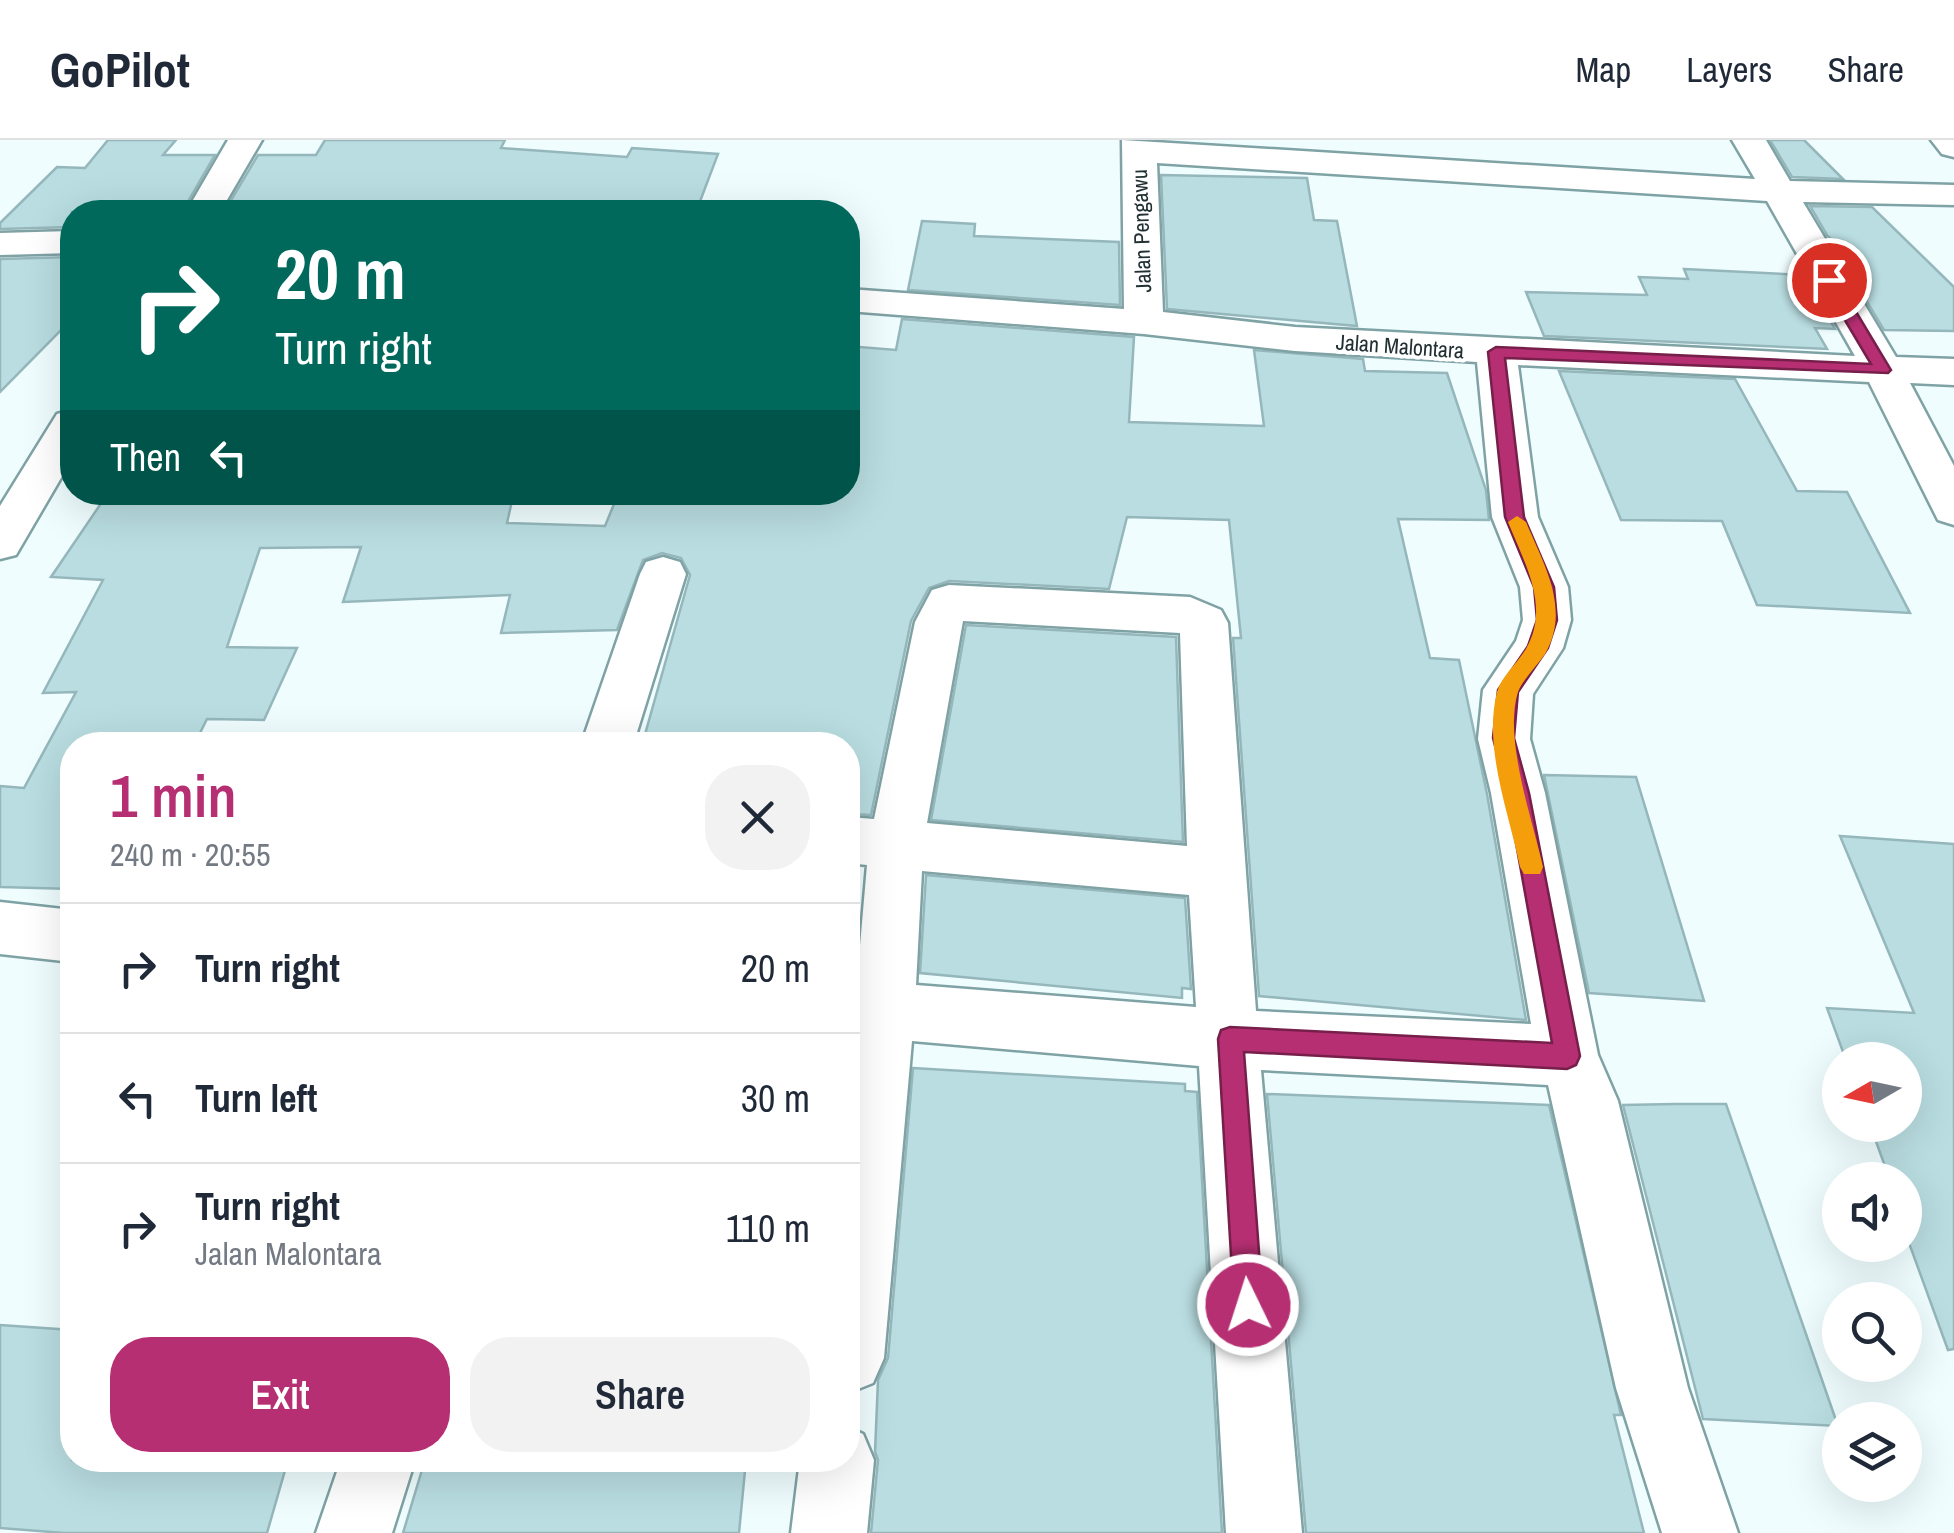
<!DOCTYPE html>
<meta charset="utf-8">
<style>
:root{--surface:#fff;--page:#f2f2f3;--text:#1f2937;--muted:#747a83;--line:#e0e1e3;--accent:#b62f72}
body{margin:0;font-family:"Archivo Narrow",sans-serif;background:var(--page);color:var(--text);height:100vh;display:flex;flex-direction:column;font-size:38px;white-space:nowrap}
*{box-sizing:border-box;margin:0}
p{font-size:32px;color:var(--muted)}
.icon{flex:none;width:55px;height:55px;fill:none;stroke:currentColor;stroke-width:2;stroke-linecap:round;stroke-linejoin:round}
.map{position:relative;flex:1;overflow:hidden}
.drawer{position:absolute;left:60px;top:592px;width:800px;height:740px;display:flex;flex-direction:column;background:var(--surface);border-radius:40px;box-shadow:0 10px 40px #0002}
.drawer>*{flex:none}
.banner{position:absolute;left:60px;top:60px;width:800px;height:305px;border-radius:40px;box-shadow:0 10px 40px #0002;background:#00695c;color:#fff;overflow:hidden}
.needle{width:65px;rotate:261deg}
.buttons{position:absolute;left:1822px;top:902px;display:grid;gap:20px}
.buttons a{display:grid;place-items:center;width:100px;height:100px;border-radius:50%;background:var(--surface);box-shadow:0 10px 40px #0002;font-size:50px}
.pin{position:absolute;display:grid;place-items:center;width:85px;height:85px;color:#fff;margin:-42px;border:5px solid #fff;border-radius:50%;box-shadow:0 2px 10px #0007}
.me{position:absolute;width:110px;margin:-55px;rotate:356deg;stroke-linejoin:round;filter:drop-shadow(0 0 8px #0008)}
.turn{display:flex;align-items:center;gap:35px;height:210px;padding:0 50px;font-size:45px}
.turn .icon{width:130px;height:130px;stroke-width:2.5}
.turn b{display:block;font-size:70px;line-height:85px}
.then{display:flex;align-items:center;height:95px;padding:0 50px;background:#0003;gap:20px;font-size:38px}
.round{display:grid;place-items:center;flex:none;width:105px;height:105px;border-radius:40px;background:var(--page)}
.overview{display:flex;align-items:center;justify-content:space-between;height:170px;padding:0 50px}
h1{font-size:60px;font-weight:600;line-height:75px;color:var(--accent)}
.action{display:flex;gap:20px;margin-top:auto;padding:20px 50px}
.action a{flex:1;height:115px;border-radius:40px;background:var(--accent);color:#fff;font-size:40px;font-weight:600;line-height:115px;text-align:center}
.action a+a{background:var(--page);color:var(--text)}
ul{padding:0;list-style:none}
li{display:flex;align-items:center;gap:30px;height:130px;padding:0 50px;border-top:2px solid var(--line)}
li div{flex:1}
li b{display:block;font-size:38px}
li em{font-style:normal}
header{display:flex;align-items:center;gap:60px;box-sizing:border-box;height:140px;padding:0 50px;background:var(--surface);border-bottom:2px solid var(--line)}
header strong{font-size:48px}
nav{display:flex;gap:55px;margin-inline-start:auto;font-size:35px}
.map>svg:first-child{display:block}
.building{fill:#b9dde1;stroke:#95b7bb;stroke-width:2.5}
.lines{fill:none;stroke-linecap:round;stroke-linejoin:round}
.street-casing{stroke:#7fa2a5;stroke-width:5}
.secondary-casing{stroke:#7fa2a5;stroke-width:5}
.street{fill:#fff;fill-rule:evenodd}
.secondary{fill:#fff;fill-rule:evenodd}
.route{fill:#b62f72;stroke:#761f4a;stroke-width:2.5}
.slow{fill:#f59e0b}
.labels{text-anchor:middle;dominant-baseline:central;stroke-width:8;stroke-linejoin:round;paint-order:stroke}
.far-street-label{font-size:22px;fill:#223032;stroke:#fff}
</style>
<header>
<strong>GoPilot</strong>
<nav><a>Map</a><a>Layers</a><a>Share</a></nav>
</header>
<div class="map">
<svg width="1954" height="1393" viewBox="0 0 1954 1393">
<rect width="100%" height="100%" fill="#effdff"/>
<path class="building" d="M108 0H176L163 15H215L182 72H72V87L0 89V83L57 27 85 28Z
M325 0H505L501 8 627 17 632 8 718 14 696 72H224L258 15H316Z
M1770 0H1804L1843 39 1792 37Z
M1161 35 1307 38 1314 80 1337 81 1357 186 1167 169Z
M1810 66 1872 67 1954 147V191L1884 190 1852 137H1868L1827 95Z
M922 81 975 84 974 96 1119 102 1120 165 908 150Z
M72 117V179L0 252V119Z
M1684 129 1804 135 1835 189 1815 188 1827 209 1544 196 1526 152 1647 155 1639 137 1688 139Z
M902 179 1134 197 1129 282 1264 286 1254 210 1363 219 1365 231 1447 233 1486 350 1489 380 1398 379 1430 518 1459 520 1487 654 1526 880 1259 856 1233 498H1241L1229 380 1127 377 1109 449 949 441 929 448 911 481 871 675 848 674V605H642L690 435 681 418 662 413 643 420 617 490 501 493 510 455 343 462 361 407 260 408 227 507 297 508 264 580 207 579 194 605H72V749L0 747V646L24 648 76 552 43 553 103 440 51 437 104 359 159 352H514L507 383 605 386 619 352H848V206L896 210Z
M1559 231 1735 239 1797 351 1847 352 1910 473 1757 465 1722 381 1621 380Z
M966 485 1176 497 1183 702 931 680Z
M1544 635 1636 637 1704 861 1589 853Z
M1840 696 1954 704V1209L1948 1210 1905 1092V1040H1890L1870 985H1905V920H1846L1827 868 1914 873Z
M926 735 1185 758 1191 849 1182 848V858L920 833Z
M913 928 1185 944V951L1197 952 1222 1393H871L878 1320 875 1312 878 1240 888 1218Z
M1267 954 1549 965 1621 1275H1614L1644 1393H1306Z
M1676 964H1726L1838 1286 1703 1279 1623 965Z
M0 1185 72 1190V1320H288L267 1393H64L0 1388Z
M425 1320H746L739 1393H403Z"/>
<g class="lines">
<defs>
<path id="street" d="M1122 0 1755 39 1732 0H1766L1790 41 1954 45V65L1803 62 1896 217 1954 219V245L1910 243 1954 326V385L1938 380 1869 242 1518 225 1538 377 1568 447 1571 480 1563 508 1533 554 1530 599 1545 653 1598 915 1618 961 1688 1248 1738 1393H1662L1616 1248 1548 945 1261 930 1302 1393H1226L1199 926 912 901 884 1218 873 1243 848 1253V929L851 896 848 895V841L857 840 867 725 848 723V677L874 679 915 482 932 450 949 445 1190 457 1221 470 1228 483 1256 871 1531 884 1491 653 1478 599 1483 550 1516 501 1523 480 1520 447 1492 377 1477 222 1295 211 1144 194 848 171V149L1124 169ZM1157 23 1767 61 1855 216 1295 187 1163 172ZM963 481 1180 493 1187 706 927 683ZM922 731 1189 755 1196 867 916 845Z
M1931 0H1954V17L1942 14Z
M72 91V113L0 115V93Z
M663 417 680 422 686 434 633 605H581L640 434 646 422Z
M0 762 72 770V822L0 814Z
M848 1287 863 1294 874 1320 867 1393H791L800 1320H848Z
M341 1320H415L392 1393H316Z"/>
<path id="secondary" d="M228 0H262L220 72H186Z
M72 270V319L16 415 0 419V366L57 274Z"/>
</defs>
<use href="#street" class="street-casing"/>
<use href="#secondary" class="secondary-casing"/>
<use href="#street" class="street"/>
<use href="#secondary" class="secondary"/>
</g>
<path class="route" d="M1829 136 1837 140 1891 230 1888 233 1505 218 1524 377 1554 447 1557 480 1548 508 1518 552 1514 598 1529 653 1580 916 1576 925 1567 929 1244 912 1263 1165 1259 1175 1248 1179 1238 1175 1234 1165 1218 899 1221 890 1230 887 1552 903 1507 653 1493 598 1498 550 1528 506 1537 480 1534 447 1505 377 1488 212 1496 207 1871 224 1821 140Z"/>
<path class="slow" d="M1517 376 1526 382C1544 425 1571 469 1545 514 1537 526 1523 539 1518 552 1503 598 1533 681 1543 727L1540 734H1524L1520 727C1509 673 1483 608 1497 552 1502 535 1519 522 1527 507 1550 465 1524 422 1508 382Z"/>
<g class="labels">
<g class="far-street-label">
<text transform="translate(1141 91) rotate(-92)">Jalan Pengawu</text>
<text transform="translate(1400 206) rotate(4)">Jalan Malontara</text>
</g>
</g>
</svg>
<div class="buttons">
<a><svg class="needle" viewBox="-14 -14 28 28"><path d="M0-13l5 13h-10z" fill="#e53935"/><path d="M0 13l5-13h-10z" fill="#747a83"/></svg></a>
<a><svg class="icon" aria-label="sound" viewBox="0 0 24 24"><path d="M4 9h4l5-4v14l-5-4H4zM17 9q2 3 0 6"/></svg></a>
<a><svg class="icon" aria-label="search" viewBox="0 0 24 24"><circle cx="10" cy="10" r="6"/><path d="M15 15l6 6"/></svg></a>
<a><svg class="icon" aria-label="layers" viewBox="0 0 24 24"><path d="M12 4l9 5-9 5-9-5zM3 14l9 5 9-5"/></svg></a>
</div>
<div class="pin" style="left:1829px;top:140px;background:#d93025"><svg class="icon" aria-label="arrive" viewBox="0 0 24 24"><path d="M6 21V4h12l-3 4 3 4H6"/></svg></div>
<svg class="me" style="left:1248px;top:1165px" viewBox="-20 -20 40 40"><circle r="17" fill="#b62f72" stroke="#fff" stroke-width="3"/><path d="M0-11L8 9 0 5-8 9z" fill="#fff"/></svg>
<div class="banner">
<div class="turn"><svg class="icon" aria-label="right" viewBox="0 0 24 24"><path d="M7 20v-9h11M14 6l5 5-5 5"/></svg><div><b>20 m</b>Turn right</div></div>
<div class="then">Then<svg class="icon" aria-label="left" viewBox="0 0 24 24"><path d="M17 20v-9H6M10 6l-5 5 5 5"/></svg></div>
</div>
<section class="drawer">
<div class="overview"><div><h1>1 min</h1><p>240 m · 20:55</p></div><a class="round"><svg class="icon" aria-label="close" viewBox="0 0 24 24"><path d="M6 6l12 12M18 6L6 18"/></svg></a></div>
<ul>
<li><svg class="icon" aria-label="right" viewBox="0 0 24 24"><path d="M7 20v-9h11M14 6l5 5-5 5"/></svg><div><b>Turn right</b></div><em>20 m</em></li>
<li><svg class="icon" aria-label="left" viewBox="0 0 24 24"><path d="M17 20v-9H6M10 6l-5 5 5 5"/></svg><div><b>Turn left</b></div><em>30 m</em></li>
<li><svg class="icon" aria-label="right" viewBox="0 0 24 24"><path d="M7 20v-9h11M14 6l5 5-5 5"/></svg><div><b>Turn right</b><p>Jalan Malontara</p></div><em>110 m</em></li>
</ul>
<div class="action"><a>Exit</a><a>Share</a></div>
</section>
</div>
